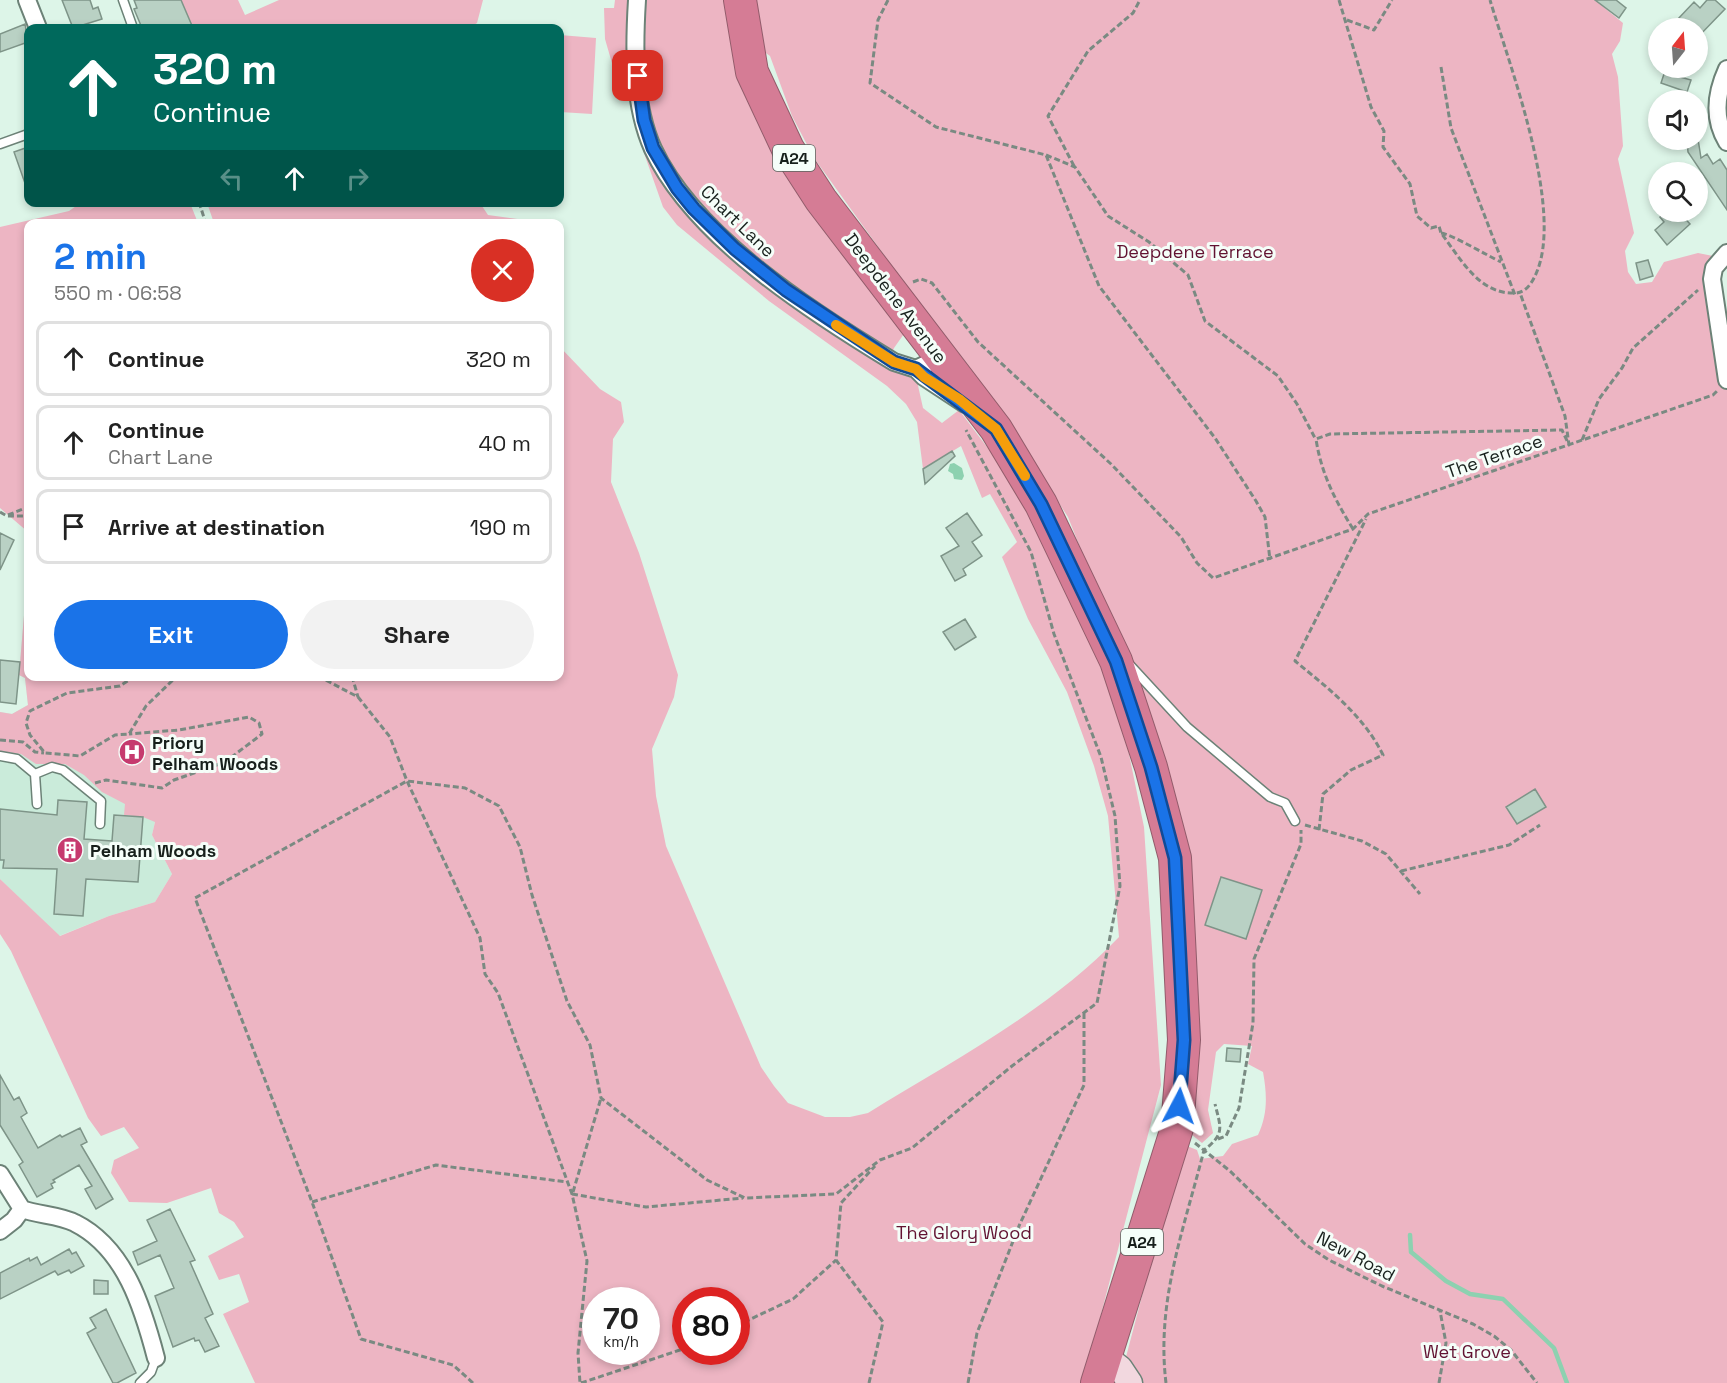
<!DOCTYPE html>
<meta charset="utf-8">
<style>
:root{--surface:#fff;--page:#f2f2f2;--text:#222;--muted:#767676;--line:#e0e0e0;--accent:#1a73e8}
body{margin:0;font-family:"Space Grotesk",sans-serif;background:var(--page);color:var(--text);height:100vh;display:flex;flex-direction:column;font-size:22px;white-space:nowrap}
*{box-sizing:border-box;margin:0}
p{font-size:20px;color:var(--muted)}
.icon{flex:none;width:33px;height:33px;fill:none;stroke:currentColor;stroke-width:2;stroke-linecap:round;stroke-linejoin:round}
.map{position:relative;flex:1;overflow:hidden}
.sheet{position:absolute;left:24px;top:219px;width:540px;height:462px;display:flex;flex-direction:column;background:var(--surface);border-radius:12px;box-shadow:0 3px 9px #0003}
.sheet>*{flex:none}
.top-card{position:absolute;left:24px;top:24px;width:540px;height:183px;border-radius:12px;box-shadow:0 3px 9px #0003;background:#00695c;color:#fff;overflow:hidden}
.needle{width:39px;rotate:17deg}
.controls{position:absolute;left:1648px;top:18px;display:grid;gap:12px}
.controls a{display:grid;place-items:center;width:60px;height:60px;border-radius:50%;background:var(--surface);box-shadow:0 3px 9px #0003;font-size:30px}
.speed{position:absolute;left:582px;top:1287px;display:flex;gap:12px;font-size:30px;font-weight:700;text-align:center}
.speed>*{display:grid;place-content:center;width:78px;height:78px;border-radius:50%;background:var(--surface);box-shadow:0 3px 9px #0003;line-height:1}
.speed small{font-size:15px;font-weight:400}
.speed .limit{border:9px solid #d22;background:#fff;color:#111}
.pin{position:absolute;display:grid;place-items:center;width:51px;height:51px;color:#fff;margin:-26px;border-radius:12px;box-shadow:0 3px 9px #0006}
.me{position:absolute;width:66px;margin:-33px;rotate:4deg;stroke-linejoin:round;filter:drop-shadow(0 0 4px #0008)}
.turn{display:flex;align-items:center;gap:21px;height:126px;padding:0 30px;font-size:27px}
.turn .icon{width:78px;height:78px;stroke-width:2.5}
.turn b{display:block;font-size:42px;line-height:51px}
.lanes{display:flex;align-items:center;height:57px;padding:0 30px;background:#0003;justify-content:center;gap:30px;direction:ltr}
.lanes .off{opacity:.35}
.round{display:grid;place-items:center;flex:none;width:63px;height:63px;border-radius:32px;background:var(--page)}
.headline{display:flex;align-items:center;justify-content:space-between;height:102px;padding:0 30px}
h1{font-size:36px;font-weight:700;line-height:45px;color:var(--accent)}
.cta{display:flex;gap:12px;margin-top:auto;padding:12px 30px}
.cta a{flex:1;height:69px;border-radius:36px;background:var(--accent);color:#fff;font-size:24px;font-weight:700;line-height:69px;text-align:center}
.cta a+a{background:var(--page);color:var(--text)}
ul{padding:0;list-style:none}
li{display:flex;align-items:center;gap:18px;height:75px;margin:0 12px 9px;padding:0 18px;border:3px solid var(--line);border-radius:12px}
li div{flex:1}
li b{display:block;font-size:22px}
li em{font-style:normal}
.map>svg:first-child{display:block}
.built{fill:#caebda}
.green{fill:#edb5c3;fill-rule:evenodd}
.water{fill:#8dd1b0}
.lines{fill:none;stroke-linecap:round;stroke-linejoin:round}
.stream{stroke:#8dd1b0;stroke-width:4.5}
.building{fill:#b9d1c4;stroke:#7e9488;stroke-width:1.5}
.lane-casing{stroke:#6c8277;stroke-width:11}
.street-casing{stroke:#6c8277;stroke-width:20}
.secondary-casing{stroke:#6c8277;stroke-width:27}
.highway-casing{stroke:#925c6b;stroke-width:34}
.path{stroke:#7a8a82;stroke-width:3;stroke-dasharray:6 3;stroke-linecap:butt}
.lane{stroke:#fff;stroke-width:8}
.street{stroke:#fff;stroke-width:16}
.secondary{stroke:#f2d8df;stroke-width:24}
.highway{stroke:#d57c95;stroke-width:32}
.route-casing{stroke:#114b97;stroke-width:15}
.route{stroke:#1a73e8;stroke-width:10}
.slow{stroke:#f59e0b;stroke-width:10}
.labels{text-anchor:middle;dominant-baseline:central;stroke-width:6;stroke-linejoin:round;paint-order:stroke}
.shield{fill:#f5fef9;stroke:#5a635e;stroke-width:1.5}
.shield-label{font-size:16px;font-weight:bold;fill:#17201c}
.street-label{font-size:18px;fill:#17201c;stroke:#f5fef9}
.park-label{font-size:18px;fill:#621332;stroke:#f5fef9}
.poi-label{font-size:18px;font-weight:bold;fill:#17201c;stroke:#f5fef9;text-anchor:start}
</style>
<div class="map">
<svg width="1727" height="1383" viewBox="0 0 1727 1383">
<rect width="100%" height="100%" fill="#ddf5e8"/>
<path class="built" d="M28 568V676L160 799 152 835 172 874 155 902 109 916 59 936 0 879V712L12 714 28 705 25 678 19 675Z"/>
<path class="green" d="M181 0H238L245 15 279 0H483L477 23 469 28H236L234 25 227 28H193Z
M615 0H728L742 63 906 331 894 348 887 365 917 381 923 408 942 423 959 410 1015 484 1115 686 1144 827 1161 1085 1083 1383H255L223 1314 249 1302 239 1274 219 1280 208 1256 244 1237 234 1222 219 1213 211 1188 167 1203 129 1202 111 1173 114 1160 139 1148 124 1127 101 1136 88 1118 11 951 0 934V879L60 936 109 916 155 902 172 874 152 835 155 822 143 817 124 815 125 804 102 792 84 775 65 764H36L21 754 0 751V712L12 714 28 705 25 678 19 675 28 568V676H560V347L600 389 621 402 624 422 613 439 611 482 639 553 678 675 674 697 652 749 656 796 666 846 761 1067 774 1086 788 1103 825 1117H850L868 1113C954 1060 1048 1011 1119 937L1108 816 1094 766 1067 692 1028 619 1002 557 1017 542 990 494 982 498 961 446 923 469 917 422 906 404 887 386 769 301 677 225 663 207 639 139 628 78 616 77 605 39 604 8H614ZM596 1300H646V1352H596ZM686 1300H736V1352H686Z
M750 0H1604L1601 5 1623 23 1620 41 1612 54 1618 77 1623 146 1618 159 1634 233 1625 251 1628 272 1636 284 1652 282 1664 262 1698 253 1713 256 1727 386V1383H1134L1126 1357 1182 1144 1197 1150 1200 1159 1223 1156 1232 1144 1258 1135C1268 1114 1267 1094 1263 1072L1248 1064 1252 1046 1224 1044 1216 1052 1208 1110 1213 1133 1202 1143 1181 1126 1184 924 1126 663 1068 517 972 370 910 291 814 158 792 116 770 56 759 48Z
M560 35 596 38 592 114 560 112Z
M82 202 190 203 198 223 28 224V532L0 508V227L69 211Z
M207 203H480L488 215 525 220 526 223H214Z"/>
<path class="water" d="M954 463 962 468 964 476 962 480 954 479 953 474 948 471 950 464Z"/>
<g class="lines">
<path class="stream" d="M1410 1235 1411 1252 1446 1281 1470 1294 1503 1299 1554 1348 1567 1383"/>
</g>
<path class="building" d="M62 0H90L93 9 98 7 102 19 73 28Z
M134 0H181L193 28H142L134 9 137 8Z
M1595 0H1616L1626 8 1619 18Z
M1707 0H1715L1725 9 1698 37V28H1685L1677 20 1694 2 1700 8Z
M25 24 28 42 0 52V34Z
M1666 68H1683L1680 77 1691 80 1687 92 1661 83Z
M1698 139 1701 158 1707 154 1713 164 1720 159 1727 170V210L1688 152 1687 140Z
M28 147V188L27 189 14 152Z
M1666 212H1679L1690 224 1667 245 1655 230 1664 222 1660 217Z
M1648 260 1653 276 1640 280 1636 263Z
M952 451 955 456 925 484 923 469Z
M967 513 982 535 972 542 982 556 963 569 966 575 955 581 941 556 959 546 946 528Z
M0 533 14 540 0 570Z
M965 619 976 637 955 650 943 632Z
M0 660 20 662 16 704 0 702Z
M1535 789 1546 807 1517 824 1506 807Z
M58 800 87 802 84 839 112 841 114 815 143 817 138 882 86 879 83 916 54 914 57 869 3 868 4 860H0V809L57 815Z
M1221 877 1262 890 1246 939 1205 925Z
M1227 1048 1241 1049 1240 1062 1226 1061Z
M0 1075 14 1100 19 1097 27 1113 21 1117 38 1148 60 1135 62 1137 80 1128 87 1142 81 1145 113 1199 96 1209 85 1189 92 1186 79 1165 53 1180 55 1182 51 1184 53 1188 37 1197 19 1165 23 1162 0 1125Z
M170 1209 195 1260 190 1262 213 1314 205 1318 219 1346 205 1352 199 1340 195 1341 194 1338 173 1347 155 1296 174 1288 160 1255 138 1265 133 1252 157 1241 147 1220Z
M69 1249 72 1254 76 1252 84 1266 71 1273 69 1270 58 1275 55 1271 0 1299V1273L29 1258 30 1261 37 1257 41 1265Z
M94 1280 108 1281V1294H94Z
M106 1309 136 1373 117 1383H113L87 1333 96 1328 90 1318Z"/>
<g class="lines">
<defs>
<path id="lane" d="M123 0 133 28
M0 144 28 134
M1128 663 1187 727 1270 797 1285 803 1295 821
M0 756 17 759 35 774 37 804
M35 774 52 767 63 770 101 801 100 824
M140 1383 151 1372 156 1358"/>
<path id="street" d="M27 0 38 28
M637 0C634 48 633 105 653 149 694 237 813 313 894 362L916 369 941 357
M1727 69C1716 93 1713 119 1727 142
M1727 253 1714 268 1712 279 1727 380
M916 369 924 377 965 404
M0 1174 22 1209
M22 1209C38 1215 60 1215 75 1223 125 1248 143 1308 156 1358
M0 1231 14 1220 22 1209"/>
<path id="secondary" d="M1106 1357 1120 1368 1130 1383"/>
<path id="highway" d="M740 0 752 72 788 149 821 200 996 429 1041 504 1116 661 1151 767 1175 858 1184 1040 1177 1128 1097 1383"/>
</defs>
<use href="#lane" class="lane-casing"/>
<use href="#street" class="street-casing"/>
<use href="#secondary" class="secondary-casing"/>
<use href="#highway" class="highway-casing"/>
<path class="path" d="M888 0 878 20 870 83 936 127 1046 155 1099 286 1215 438 1256 501 1265 517 1270 560
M1339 0 1371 107 1384 131 1383 147 1410 184 1417 216 1431 228 1439 226 1441 233C1461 259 1479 295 1516 293 1526 292 1531 284 1535 276 1566 213 1510 67 1490 0
M1347 20 1374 30 1392 0
M1441 67 1451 128 1515 295
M1046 155 1075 167 1108 216 1149 242 1188 275 1205 321 1278 376 1297 404 1315 438
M1074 166 1048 116 1088 51 1133 13 1140 0
M199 202 206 224
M1441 233C1451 234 1488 256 1501 262
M913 282 921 279 932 283 978 342 1111 464 1181 537 1197 563 1213 578 1353 529 1368 514 1713 395 1718 390
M1582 440 1599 399 1622 368 1633 348 1698 290
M0 512 7 516H28
M8 515 28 507
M1353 529C1335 500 1321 473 1316 439L1330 434 1562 430 1569 445 1565 416 1520 293
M135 676 120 686 67 693 30 711 26 723 30 735 45 753 80 756 115 735 129 734 146 706 177 676
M318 676 358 697 390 737 407 781 480 938 485 974 498 993 572 1194 587 1261 578 1353 580 1383
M352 676 358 697
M0 740 23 742 35 752 44 753
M95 783 106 780 162 788 174 780 225 762 262 734 259 723 249 717 179 730 129 734
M1305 825 1362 841 1386 854 1420 894
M1319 830 1323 794 1351 770 1383 755C1364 716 1328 688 1295 661L1366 519
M1401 871 1509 845 1540 825
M1218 1139 1226 1136 1239 1108 1253 1023 1254 959 1301 844V830
M1195 1143 1230 1171 1305 1244 1329 1260 1382 1286 1473 1324 1494 1336 1511 1350 1537 1383
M573 1192 601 1098
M572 1194 646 1207 743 1198
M312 1202 436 1165 567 1182
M736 1326 793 1299 836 1260
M473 1383 453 1365 361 1339 312 1202 195 898 407 781 465 788 499 806 520 847 532 895 567 1001 590 1045 601 1098 707 1180 745 1198 836 1194 880 1160 912 1148 1012 1066 1097 1003 1120 886 1115 816 1101 757 1054 634 1031 552 966 430
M581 1383 686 1348
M869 1383 883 1322 836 1260 841 1203 875 1166
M968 1383 977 1333 1019 1226 1084 1085V1013
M1166 1383C1156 1301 1184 1229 1204 1150 1225 1134 1221 1128 1215 1104
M1439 1383 1446 1343 1440 1311"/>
<use href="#lane" class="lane"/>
<use href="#street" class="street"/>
<use href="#secondary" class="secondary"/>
<use href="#highway" class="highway"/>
</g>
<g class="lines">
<defs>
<path id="route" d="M638 76 644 120 653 148 677 188 694 209 735 249 786 290 894 362 916 369 996 429 1041 504 1116 661 1151 767 1175 858 1184 1040 1179 1106"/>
</defs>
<use href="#route" class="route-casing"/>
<use href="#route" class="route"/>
<path class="slow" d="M836 325 894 362 916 369 924 377 959 399 996 429 1025 476"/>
</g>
<defs>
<symbol id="hospital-disc" viewBox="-11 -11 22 22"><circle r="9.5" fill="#c63a6e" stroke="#f5fef9"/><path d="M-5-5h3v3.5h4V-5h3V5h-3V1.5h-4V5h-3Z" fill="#fff"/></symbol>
<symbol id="building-disc" viewBox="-11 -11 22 22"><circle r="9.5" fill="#c63a6e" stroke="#f5fef9"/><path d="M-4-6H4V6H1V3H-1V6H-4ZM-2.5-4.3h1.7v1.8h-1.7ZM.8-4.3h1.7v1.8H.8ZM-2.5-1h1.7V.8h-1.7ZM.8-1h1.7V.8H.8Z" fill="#fff"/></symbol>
</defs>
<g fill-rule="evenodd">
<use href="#hospital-disc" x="117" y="737" width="30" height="30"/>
<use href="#building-disc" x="55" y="835" width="30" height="30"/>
</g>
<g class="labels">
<g class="shield">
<rect x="773" y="145" width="42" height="26" rx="4.5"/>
<rect x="1121" y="1229" width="42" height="26" rx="4.5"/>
</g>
<g class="shield-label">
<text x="794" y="158">A24</text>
<text x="1142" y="1242">A24</text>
</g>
<g class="street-label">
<text transform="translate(738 221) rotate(44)">Chart Lane</text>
<text transform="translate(896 298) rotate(53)">Deepdene Avenue</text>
<text transform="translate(1494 456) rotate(-19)">The Terrace</text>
<text transform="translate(1356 1256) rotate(28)">New Road</text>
</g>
<g class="park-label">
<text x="1195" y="251">Deepdene Terrace</text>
<text x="964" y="1232">The Glory Wood</text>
<text x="1467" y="1351">Wet Grove</text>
</g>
<g class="poi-label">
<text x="152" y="742">Priory<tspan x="152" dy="21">Pelham Woods</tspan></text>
<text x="90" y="850">Pelham Woods</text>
</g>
</g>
</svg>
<div class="controls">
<a><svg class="needle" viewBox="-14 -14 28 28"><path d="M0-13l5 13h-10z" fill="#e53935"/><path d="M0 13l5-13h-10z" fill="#767676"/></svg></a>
<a><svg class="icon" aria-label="sound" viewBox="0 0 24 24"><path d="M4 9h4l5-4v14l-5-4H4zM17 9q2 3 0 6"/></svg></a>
<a><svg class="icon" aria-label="search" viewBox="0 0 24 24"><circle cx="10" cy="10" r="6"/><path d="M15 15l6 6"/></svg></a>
</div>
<div class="speed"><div>70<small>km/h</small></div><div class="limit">80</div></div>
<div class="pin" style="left:638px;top:76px;background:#d93025"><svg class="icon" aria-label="arrive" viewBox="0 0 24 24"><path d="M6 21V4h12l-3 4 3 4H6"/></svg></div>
<svg class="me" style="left:1179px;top:1106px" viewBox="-20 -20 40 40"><path d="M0-17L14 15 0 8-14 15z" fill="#1a73e8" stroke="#fff" stroke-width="4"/></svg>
<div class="top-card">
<div class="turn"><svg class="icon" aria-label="ahead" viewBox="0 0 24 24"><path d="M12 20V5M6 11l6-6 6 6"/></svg><div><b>320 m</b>Continue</div></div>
<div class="lanes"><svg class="icon off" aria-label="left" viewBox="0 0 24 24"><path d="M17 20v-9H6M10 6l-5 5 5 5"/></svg><svg class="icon" aria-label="ahead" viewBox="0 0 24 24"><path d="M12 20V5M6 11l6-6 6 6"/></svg><svg class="icon off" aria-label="right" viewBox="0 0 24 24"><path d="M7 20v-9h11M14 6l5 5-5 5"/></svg></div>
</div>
<section class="sheet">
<div class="headline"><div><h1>2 min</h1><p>550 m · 06:58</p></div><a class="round" style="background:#d93025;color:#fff"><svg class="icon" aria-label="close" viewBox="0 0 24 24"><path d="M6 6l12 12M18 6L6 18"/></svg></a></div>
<ul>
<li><svg class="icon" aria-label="ahead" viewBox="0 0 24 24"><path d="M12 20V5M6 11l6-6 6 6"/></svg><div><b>Continue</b></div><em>320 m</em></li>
<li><svg class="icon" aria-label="ahead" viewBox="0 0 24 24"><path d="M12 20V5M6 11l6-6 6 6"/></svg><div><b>Continue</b><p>Chart Lane</p></div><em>40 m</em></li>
<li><svg class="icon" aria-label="arrive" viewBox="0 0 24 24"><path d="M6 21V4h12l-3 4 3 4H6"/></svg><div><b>Arrive at destination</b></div><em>190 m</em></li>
</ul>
<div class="cta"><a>Exit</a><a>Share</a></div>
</section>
</div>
